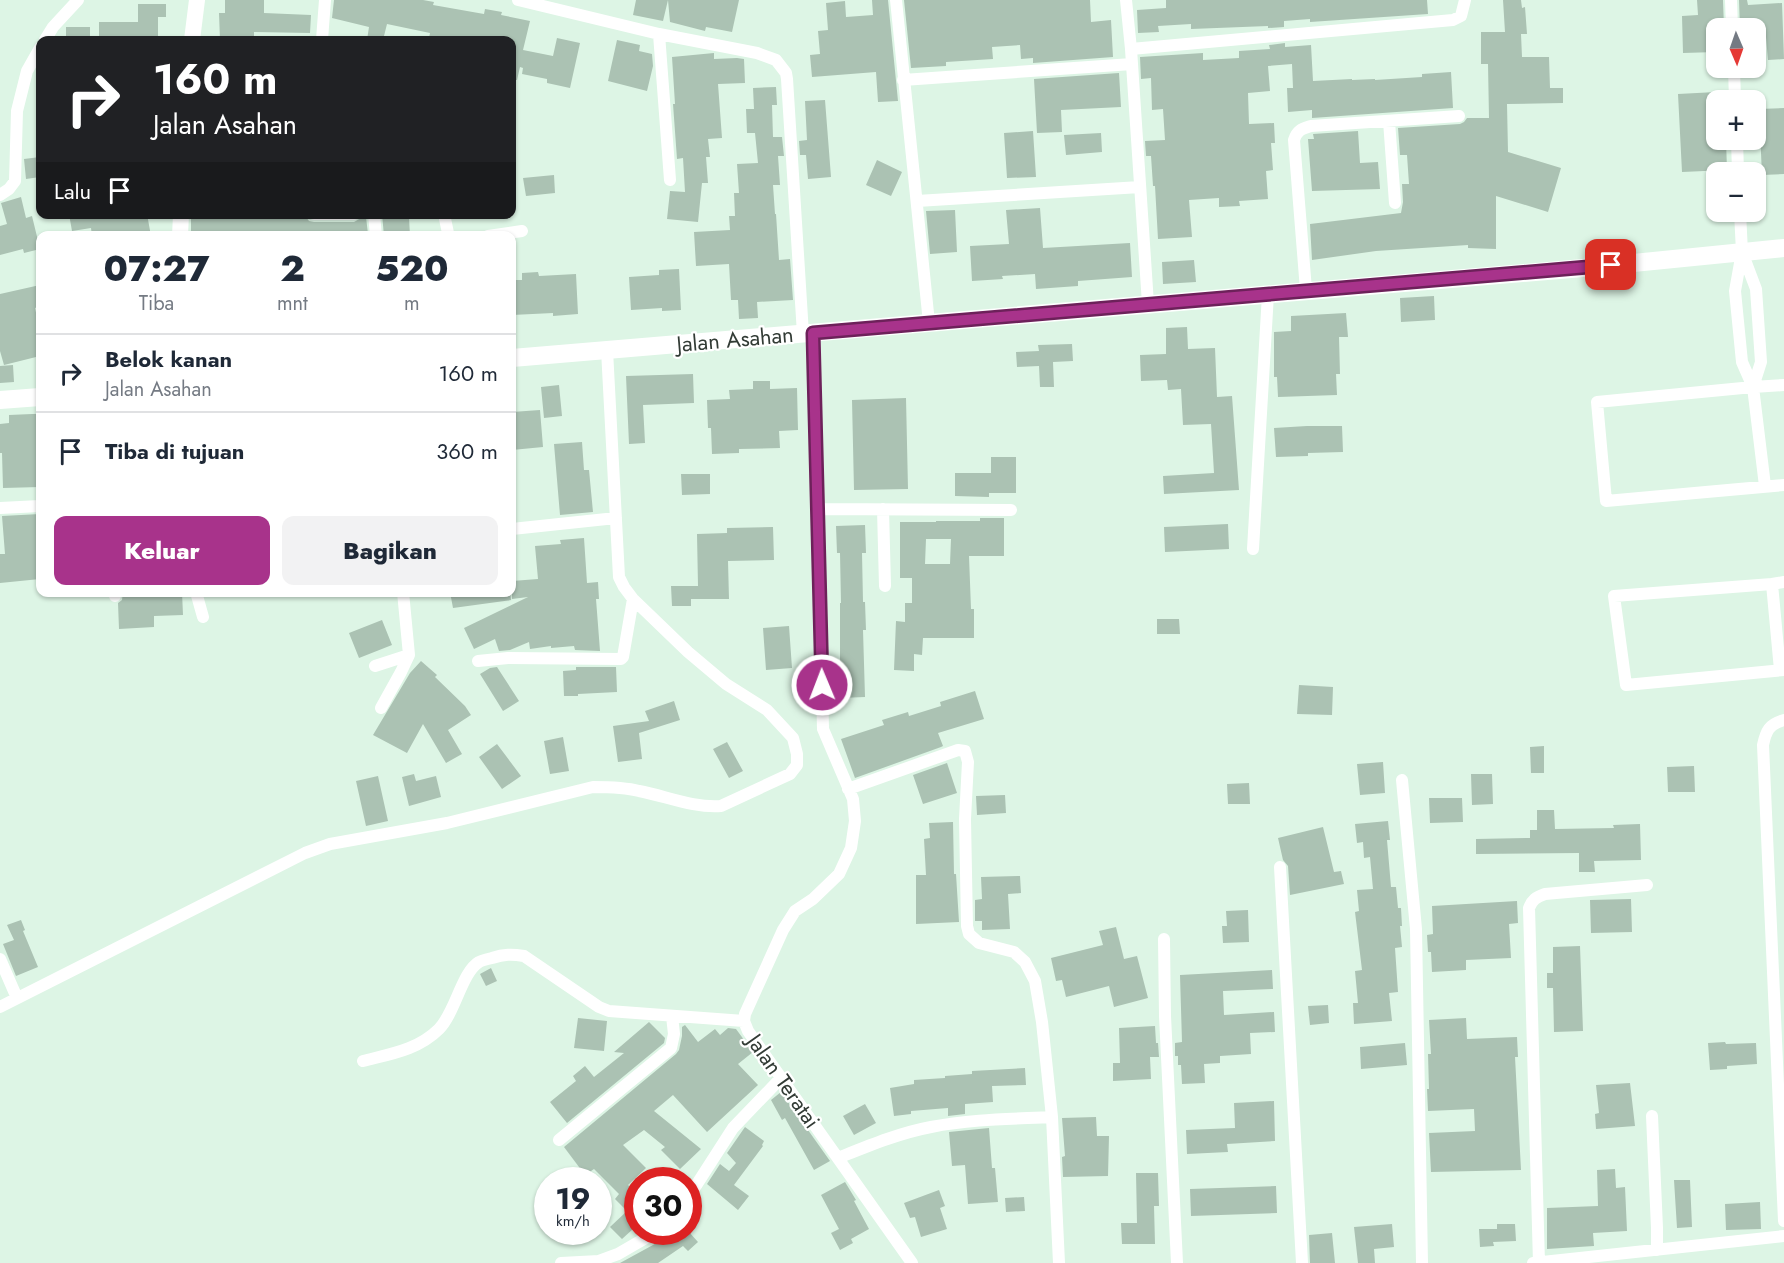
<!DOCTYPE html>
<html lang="id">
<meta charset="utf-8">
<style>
:root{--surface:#fff;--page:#f2f2f3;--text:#1f2937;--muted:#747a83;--line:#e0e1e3;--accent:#a8338b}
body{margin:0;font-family:Jost,sans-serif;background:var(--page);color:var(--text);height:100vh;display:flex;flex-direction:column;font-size:22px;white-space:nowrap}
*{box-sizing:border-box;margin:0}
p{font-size:20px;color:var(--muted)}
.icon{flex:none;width:33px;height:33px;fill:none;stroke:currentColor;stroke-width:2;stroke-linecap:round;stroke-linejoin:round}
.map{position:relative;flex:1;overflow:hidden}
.details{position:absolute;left:36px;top:231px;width:480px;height:366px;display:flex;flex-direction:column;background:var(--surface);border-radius:12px;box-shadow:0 2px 4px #0004}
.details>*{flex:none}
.hud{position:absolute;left:36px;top:36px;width:480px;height:183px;border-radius:12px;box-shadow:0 2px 4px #0004;background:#202124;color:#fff;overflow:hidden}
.needle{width:39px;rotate:178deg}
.fabs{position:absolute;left:1706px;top:18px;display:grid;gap:12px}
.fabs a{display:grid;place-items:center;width:60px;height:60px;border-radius:12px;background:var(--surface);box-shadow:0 2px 4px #0004;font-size:30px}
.speed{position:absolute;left:534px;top:1167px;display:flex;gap:12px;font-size:30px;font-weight:700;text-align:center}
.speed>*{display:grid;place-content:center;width:78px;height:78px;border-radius:50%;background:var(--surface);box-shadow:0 2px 4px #0004;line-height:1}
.speed small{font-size:15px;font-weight:400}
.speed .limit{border:9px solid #d22;background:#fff;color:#111}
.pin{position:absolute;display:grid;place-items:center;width:51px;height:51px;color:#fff;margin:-26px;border-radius:12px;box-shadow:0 3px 9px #0006}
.me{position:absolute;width:66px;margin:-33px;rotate:359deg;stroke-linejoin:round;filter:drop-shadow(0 0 4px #0008)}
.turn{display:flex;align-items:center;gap:21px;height:126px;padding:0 18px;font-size:27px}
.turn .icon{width:78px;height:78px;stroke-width:2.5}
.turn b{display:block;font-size:42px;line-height:51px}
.then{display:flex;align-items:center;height:57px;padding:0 18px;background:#0003;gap:12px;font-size:22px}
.eta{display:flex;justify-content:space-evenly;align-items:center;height:102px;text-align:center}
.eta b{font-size:36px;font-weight:800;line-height:42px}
.primary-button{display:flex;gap:12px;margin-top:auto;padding:12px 18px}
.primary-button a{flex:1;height:69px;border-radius:12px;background:var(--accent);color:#fff;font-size:24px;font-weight:800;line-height:69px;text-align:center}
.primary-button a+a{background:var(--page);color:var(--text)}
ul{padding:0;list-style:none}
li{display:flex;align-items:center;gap:18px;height:78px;padding:0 18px;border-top:2px solid var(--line)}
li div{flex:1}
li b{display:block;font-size:22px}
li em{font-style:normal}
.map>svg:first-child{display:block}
.building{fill:#abc2b3;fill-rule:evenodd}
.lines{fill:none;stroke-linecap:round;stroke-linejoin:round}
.street{stroke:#fff;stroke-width:12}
.secondary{stroke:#fff;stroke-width:16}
.primary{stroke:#fff;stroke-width:18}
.route-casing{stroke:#6d215a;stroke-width:15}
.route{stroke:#a8338b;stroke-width:10}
.labels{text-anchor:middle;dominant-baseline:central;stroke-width:4.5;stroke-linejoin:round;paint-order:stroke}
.street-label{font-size:22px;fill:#323b35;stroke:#fff}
</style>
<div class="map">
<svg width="1784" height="1263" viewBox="0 0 1784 1263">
<rect width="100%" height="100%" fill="#ddf5e5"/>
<path class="building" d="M225 0H264V13L311 15 310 33 254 32V40H220L219 13H225Z
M334 0H423L434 2 433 5 484 14 485 9 502 12 501 15 530 21 523 50 553 56 557 38 580 43 570 88 547 83V79L522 74 523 68 520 67 517 80H512V40H439L429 38 430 33 387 24 383 40H367L369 27 332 18Z
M636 0H668L663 21 633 15Z
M668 0H739L732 32 706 27 705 31 670 22Z
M872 0H888L898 101 878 102 876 72 812 77 810 55 820 54 818 31 828 30 826 3 845 1 846 17 873 15Z
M904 0H1090L1091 22 1111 20 1113 57 1033 63V58L1021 59 1020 45 992 47 993 59 946 62V66L911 68Z
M1166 0H1427L1428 14 1310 22V19L1284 21V27L1268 28V26L1191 29V24L1158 26 1159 32 1138 33 1137 10 1166 8Z
M1503 0H1521L1522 8 1525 7 1527 34H1521L1522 57H1549L1550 88H1563V103L1507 104 1508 152 1561 168 1548 212 1496 196V249L1468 248V245L1376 251 1312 260 1310 224 1401 213 1403 202 1402 184H1409L1407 155H1400L1398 128 1460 124 1464 122 1467 118H1489L1488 64H1481V32H1505Z
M1697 0H1723L1724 28H1716V52L1683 53 1682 16 1698 15Z
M1739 0H1747L1748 5 1782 3 1784 59 1768 60 1766 37H1755V28H1740Z
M138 4H166V17H158V40L126 39V36H99V22H138Z
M66 27H90V40H66Z
M617 40 640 45 639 51 652 54 653 66 647 91 608 81Z
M1285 43V47L1311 45 1313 81 1352 79V80L1375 79V80L1422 77V74L1451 72 1453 108 1312 118V110L1288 112 1287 88H1293L1292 64 1268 66 1270 91 1248 93 1249 124 1274 123 1275 143H1271L1273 170 1266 171 1268 199 1239 201 1240 206 1219 207V198L1189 200 1192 237 1158 239 1155 186H1153L1151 156H1146L1145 141 1165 140 1163 109 1152 110 1151 78 1141 79 1140 57 1203 53V60L1239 58V51L1270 49 1269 45Z
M714 53V59L737 58 744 59 745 83 718 84 722 138 708 139 710 157H706L708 183H702L698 222 667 219 670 191 685 192 683 158 677 159 673 104H675L672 57Z
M1119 73 1121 107 1061 110 1062 132 1037 133 1034 79Z
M776 87 777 105H772L773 137H782L784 156H778L780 185H773L775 214H776L779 260 790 259 793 300 757 302 758 318 739 319 738 300H731L729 264 696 266 694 232 730 230 729 216H735L734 193H739L737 164 758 163 755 133H747L746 109H754L753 88Z
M1716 92V140H1726L1727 170 1682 172 1678 94Z
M825 100 831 177 808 179 806 155H800L799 141 807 140 805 101Z
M1784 108V174L1762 175 1759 109Z
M1033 131 1036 177 1007 178 1004 133Z
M1358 131 1360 163 1378 162 1380 189 1312 191 1308 139H1314L1313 134Z
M1101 133 1102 152 1066 155 1064 135Z
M40 157V177L26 179 24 159Z
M877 160 902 172 891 196 866 185Z
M554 175 555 193 526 196 523 178Z
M21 197 26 218 32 216 40 249 24 253 23 249 0 255V226L7 224 1 203Z
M1040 208 1043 248 1130 243 1132 277 1078 281V286L1036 289 1035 274 1002 276 1003 279 972 281 970 246 1009 244 1006 210Z
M955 210 957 252 930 254 926 211Z
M69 214H103L104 217 118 214H147L151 236H92L91 228 72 231Z
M191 214H214V217L249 214H262V216L294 215 295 218 306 217 309 221 314 222H354L361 218 366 217 368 234 191 236Z
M382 214H407V218L409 217 410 236H384Z
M1194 260 1196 282 1163 284 1162 262Z
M679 269 681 310 662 311V308L631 310 629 277 659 275V270Z
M538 272 539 276 576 274 578 314 553 316V313L512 315V280H522V273Z
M40 285V306L35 308 40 331V356L4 365 0 351V294Z
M1434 296 1435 320 1401 322 1400 298Z
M1346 313 1348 337H1339L1340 374H1336L1337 395 1278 397 1277 377H1274V332L1291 331V316Z
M1187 327 1188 349 1215 348 1217 397 1232 396 1239 490 1164 494 1163 476 1214 473 1211 424 1183 425 1181 389 1168 390 1167 380 1141 381 1140 355 1166 354V328Z
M1072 344 1073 361 1053 362 1054 387H1040L1039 366 1017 367 1016 352 1039 351 1038 345Z
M13 365 14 382 0 383V366Z
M693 374 694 403 643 405 645 443 629 444 626 376Z
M753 381H770V389L797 388 798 430 779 431 780 448 739 449V453L712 454 711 428H708L707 400 730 399 729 390 753 389Z
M559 385 562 416 544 418 541 387Z
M906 398 908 489 854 490 852 400Z
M540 410 543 447 512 450V412Z
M32 414H38V420H40V487L3 488 2 453H0V424L9 423V415Z
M1307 426H1342L1343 452 1308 453V456L1276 457 1274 428Z
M582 442 584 470H589L593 512 560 515 554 444Z
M991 457H1016V493H989V497L955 496V473H991Z
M681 474H710V494L682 495Z
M40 514V579L0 583V554H5L2 516Z
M980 518H1004V556H969L971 609H974V638H923L922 655 914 654V671L894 670 896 621 905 622V603H912V578H900V522H936V521H980ZM926 539H951L950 564H925Z
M1228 524 1229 549 1165 552 1164 527Z
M865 525 866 553H862L863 602H865L866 630H863L865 697 840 698V603H841L840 553H837L836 526Z
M773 527 774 560 728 561 729 599H691V606H672L671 586H698L697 534 727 533V528Z
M584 538 587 583 598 582 599 599H596L600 651 575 650 574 646 551 648V646L530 649 529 642 510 650 499 651 495 639 474 649 464 628 528 597 512 599V581L538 579 535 546 561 544 560 540Z
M123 592H182L183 615 154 616V627L119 629 118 603 122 600Z
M450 592H510L511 600 453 608Z
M1157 619H1179L1180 634H1157Z
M382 620 392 645 359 658 349 633Z
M789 626 792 668 766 670 763 628Z
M421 661 437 675 435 677 465 706 471 715 448 730 462 754 446 763 423 724 407 753 373 735 410 673Z
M497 667 519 701 503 711 480 674 490 668Z
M576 667H616L617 692 578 694V696H564L563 671 576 670Z
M1299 685 1333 687 1332 715 1297 714Z
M975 691 984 719 938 733 943 746 941 747 855 778 841 739 884 725 882 720 908 712 909 716 941 706 940 702Z
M674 701 680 720 639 733 642 759 618 762 613 726 649 721 645 711Z
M563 737 569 771 550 774 544 741Z
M727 742 743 771 729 778 713 749Z
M497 744 521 776 502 789 479 757Z
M1544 746V773H1531L1530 747Z
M1383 762 1385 793 1360 795 1357 764Z
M947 763 957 793 923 804 913 775Z
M1694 766 1695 792H1668L1667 767Z
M414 774 416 781 436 776 441 797 409 806 402 777Z
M1471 774H1492L1493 804 1472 805Z
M378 776 388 821 366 826 356 781Z
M1249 783 1250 804H1228L1227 784Z
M1005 795 1006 813 977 815 976 796Z
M1429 798H1462L1463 822 1430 823Z
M1537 810H1554L1555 829 1614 828 1613 825 1640 824 1641 860 1594 861 1595 872H1579V853L1476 854V839L1530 838V830H1537Z
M1388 821 1390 840H1387L1391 887H1396L1398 908H1401L1402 926H1400L1402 947 1395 948 1398 992 1389 993 1392 1021 1354 1024 1353 1003H1358L1355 971 1362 970 1355 912 1359 911 1357 890 1373 889 1370 857 1364 858 1363 842 1357 843 1355 824Z
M953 822 954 874H956L959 922 916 924V875H926L924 839 930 838 929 823Z
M1323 827 1334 872 1341 871 1344 884 1290 895 1288 866 1283 860 1278 838Z
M1020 876 1021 893 1008 894 1010 929 982 930V921H975V900L982 899 981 877Z
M1631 899 1632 932 1591 933 1590 900Z
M1517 901 1518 923 1509 924 1511 958 1466 960V970L1432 972 1431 952H1428L1427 935 1433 934 1432 906Z
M1248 910 1249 942 1223 943 1222 926H1227L1226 911Z
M21 920 25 930 23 931 38 967 16 976 3 944 14 940 7 925Z
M1116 927 1124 959 1137 956 1148 998 1114 1007 1109 986 1066 997 1062 980 1056 981 1051 958 1103 945 1099 931Z
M1580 946 1583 1031 1554 1032 1553 988H1547V973H1553V947Z
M491 968 497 981 486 986 480 974Z
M1272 970 1273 989 1223 991 1224 1015 1274 1012 1275 1032 1250 1033 1251 1054 1220 1056V1063L1204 1064 1205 1083 1182 1084 1181 1065H1178V1056H1175V1043L1182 1042 1180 975Z
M1328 1005 1329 1023 1310 1025 1308 1006Z
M578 1018 607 1021 604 1051 574 1048Z
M1466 1018 1467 1039 1517 1037 1518 1057H1515L1521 1170 1431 1172 1429 1133 1475 1131 1474 1109 1428 1111 1427 1089H1429L1428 1054H1431L1429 1020Z
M649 1022 665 1038 664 1043 567 1123 550 1102 576 1081 573 1076 585 1066 594 1077 624 1053 614 1052Z
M685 1025 698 1042 715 1029 720 1035 728 1028 736 1029 753 1052 738 1064 758 1085 707 1132 673 1095 654 1111 701 1149 680 1169 661 1150 665 1147 644 1130 623 1145 646 1168 628 1185 638 1194V1222L636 1221 630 1226 633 1229 622 1239 610 1227 627 1211 615 1199 619 1194 594 1169 585 1175 564 1147 676 1054 679 1050 682 1036V1027Z
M1155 1026 1156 1043H1158L1159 1057H1150L1151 1079 1113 1081V1063H1120L1119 1028Z
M1725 1042 1726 1044 1756 1043 1757 1064 1727 1066V1069L1710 1070 1708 1043Z
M1405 1043 1407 1065 1361 1069 1360 1047Z
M1025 1068 1026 1085 992 1086 993 1102 965 1104V1114L948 1116V1108L911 1111V1114L894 1116 890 1088 914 1084V1080L945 1078V1076L972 1074V1071Z
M1630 1083 1635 1126 1596 1129 1595 1114 1599 1113 1596 1085Z
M781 1092 830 1161 814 1170 785 1118 782 1120 771 1100Z
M1274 1101 1275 1141 1227 1144 1228 1152 1187 1154 1186 1130 1235 1128 1234 1103Z
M865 1104 876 1123 854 1135 843 1116Z
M1096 1117 1097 1136H1109L1108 1176 1063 1177 1062 1157 1065 1156 1062 1118Z
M745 1127 764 1141 762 1145 763 1146 734 1185 749 1196 738 1210 707 1184 720 1164 729 1171 736 1163 727 1153Z
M989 1128 992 1168H995L998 1202 968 1204 965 1165 952 1166 949 1132Z
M1615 1169 1616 1188 1625 1187 1627 1231 1593 1233 1594 1246 1547 1249V1208L1598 1206 1597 1170Z
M1136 1173H1158L1159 1206H1154L1155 1244H1122L1121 1223H1137Z
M1674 1180H1690L1692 1227 1677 1228Z
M845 1182 856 1200 854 1201 869 1229 851 1239 853 1243 840 1250 831 1233 839 1229 821 1195Z
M1276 1186 1277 1213 1191 1216 1190 1189Z
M939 1190 945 1206 940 1208 947 1229 921 1237 915 1217 910 1218 904 1203Z
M1024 1197 1025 1211 1006 1212 1005 1198Z
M1760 1202 1761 1229 1726 1230 1725 1204Z
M1392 1224 1394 1247 1374 1249 1375 1263H1358L1354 1227Z
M1497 1224H1515L1516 1241 1493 1242 1494 1246 1480 1247 1479 1229H1497Z
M673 1232H689L698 1242 688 1251 683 1246 658 1263H620L653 1245Z
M1332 1233 1335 1263H1310L1309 1235Z"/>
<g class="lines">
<path class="street" d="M518 0 659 34 757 53 776 60 786 73 787 79 803 334
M896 0 929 323
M1126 0 1131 49 1148 304
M1731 0 1732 28
M659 34 670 180
M45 40 53 27 78 0
M322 40 325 0
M1131 49 1453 20 1461 16 1465 0
M1734 68 1735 100
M903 80 1132 64
M1389 121 1395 203
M1737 140 1738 172
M0 195 9 189 15 181 17 111 27 71 40 48
M917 201 1140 187
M1740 212 1742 252 1735 291 1742 362 1753 387 1761 362 1756 289 1742 252
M314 214H354
M374 214 376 236
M444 214 448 233
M488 236 522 231
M1306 290 1294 140C1297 130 1302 129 1311 126L1459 116
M814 333 823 729 853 799 855 821 851 848 839 874 813 899 795 911 783 930 745 1014 744 1021 748 1031 912 1263
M1753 387 1784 385
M1765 486 1753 387 1597 402 1606 501 1784 485
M0 508 40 506
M818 509 1011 510
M883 509 885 586
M512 529 616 518
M1253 549 1268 294
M1772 584 1784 582
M115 592V596
M196 592 203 617
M478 661 508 658 621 659 623 657 633 599
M375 666 409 655
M1780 670 1772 584 1614 596 1626 685 1784 670
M381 708 401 672 409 655 403 592
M1784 720C1769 724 1766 731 1763 745L1784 1221
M1402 780 1416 929 1422 1263
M848 789 958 750 965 751 968 762 965 819 967 926 969 934 979 943 1014 952 1025 962 1035 981 1042 1022 1052 1117 1059 1263
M1280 867 1302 1263
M1164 939 1165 1016 1177 1263
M0 959 17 998
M0 1007 305 853 330 844 447 823 593 787C608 787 624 787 639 791 666 796 693 808 721 806L790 774 797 765V754L793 738 767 710 726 684 688 652 633 599 624 587 619 577 607 350
M363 1061C390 1054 418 1050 439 1029 455 1013 462 972 479 962 483 960 488 959 492 958 504 954 512 954 524 956L599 1007 609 1011 744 1021
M1652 1116 1657 1228V1250
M559 1140 671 1048 674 1034 672 1016
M838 1158C868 1146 899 1133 931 1127 971 1119 1012 1119 1052 1117
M688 1198 733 1128 781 1078
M561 1263 599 1261 618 1254 656 1232
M1533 1263 1784 1236
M1539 1263 1529 908C1532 900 1536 897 1545 894L1647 885"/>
<path class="secondary" d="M192 40 197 0
M180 236 181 214"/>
<path class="primary" d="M512 358 1583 268 1784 248
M0 400 40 397"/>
</g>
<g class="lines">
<defs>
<path id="route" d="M822 685 813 333 1611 265"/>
</defs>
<use href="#route" class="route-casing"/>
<use href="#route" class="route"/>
</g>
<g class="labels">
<g class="street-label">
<text transform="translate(735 339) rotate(-5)">Jalan Asahan</text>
<text transform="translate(784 1081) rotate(55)">Jalan Teratai</text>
</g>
</g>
</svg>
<div class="fabs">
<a><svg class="needle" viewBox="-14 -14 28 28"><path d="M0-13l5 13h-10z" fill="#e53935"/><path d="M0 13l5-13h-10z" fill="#747a83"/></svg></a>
<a>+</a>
<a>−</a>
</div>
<div class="speed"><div>19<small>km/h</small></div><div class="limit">30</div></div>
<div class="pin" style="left:1611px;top:265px;background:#d93025"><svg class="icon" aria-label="arrive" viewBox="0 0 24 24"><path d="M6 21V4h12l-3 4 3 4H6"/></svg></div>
<svg class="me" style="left:822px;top:685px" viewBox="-20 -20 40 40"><circle r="17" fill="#a8338b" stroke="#fff" stroke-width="3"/><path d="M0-11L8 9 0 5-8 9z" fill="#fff"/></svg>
<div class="hud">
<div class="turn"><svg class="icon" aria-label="right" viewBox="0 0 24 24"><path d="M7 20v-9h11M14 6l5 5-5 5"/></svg><div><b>160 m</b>Jalan Asahan</div></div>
<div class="then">Lalu<svg class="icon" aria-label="arrive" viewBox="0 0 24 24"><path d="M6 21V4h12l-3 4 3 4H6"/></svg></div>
</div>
<section class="details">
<div class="eta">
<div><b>07:27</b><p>Tiba</p></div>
<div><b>2</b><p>mnt</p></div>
<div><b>520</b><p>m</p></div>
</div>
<ul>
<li><svg class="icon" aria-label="right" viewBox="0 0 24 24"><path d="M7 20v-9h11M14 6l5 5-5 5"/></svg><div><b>Belok kanan</b><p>Jalan Asahan</p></div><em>160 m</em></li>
<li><svg class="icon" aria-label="arrive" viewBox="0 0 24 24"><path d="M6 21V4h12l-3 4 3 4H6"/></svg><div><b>Tiba di tujuan</b></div><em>360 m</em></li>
</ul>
<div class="primary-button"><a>Keluar</a><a>Bagikan</a></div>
</section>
</div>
